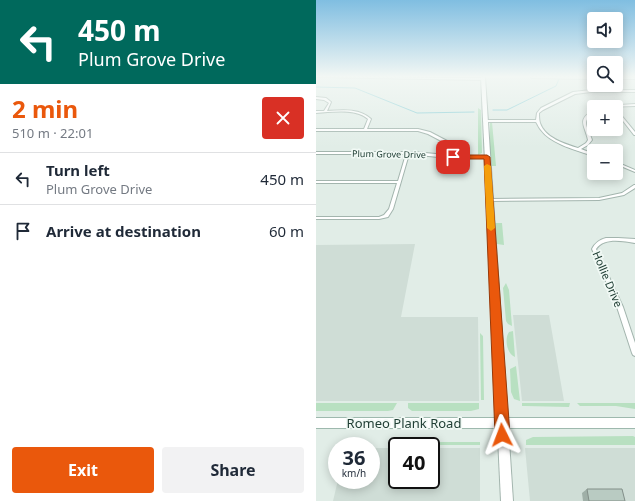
<!DOCTYPE html>
<meta charset="utf-8">
<style>
:root{--surface:#fff;--page:#f2f2f3;--text:#1f2937;--muted:#747a83;--line:#e0e1e3;--accent:#ea580c}
body{margin:0;font-family:"Noto Sans",sans-serif;background:var(--page);color:var(--text);height:100vh;display:flex;flex-direction:column;font-size:15px;white-space:nowrap}
*{box-sizing:border-box;margin:0}
p{font-size:13px;color:var(--muted)}
.icon{flex:none;width:22px;height:22px;fill:none;stroke:currentColor;stroke-width:2;stroke-linecap:round;stroke-linejoin:round}
.map{position:relative;flex:1;overflow:hidden}
.panel{display:flex;flex-direction:column;background:var(--surface);width:316px}
.panel>*{flex:none}
.top-card{background:#00695c;color:#fff;overflow:hidden}
.buttons{position:absolute;left:271px;top:12px;display:grid;gap:8px}
.buttons a{display:grid;place-items:center;width:36px;height:36px;border-radius:4px;background:var(--surface);box-shadow:0 2px 10px #0003;font-size:20px}
.speed{position:absolute;left:12px;top:437px;display:flex;gap:8px;font-size:20px;font-weight:700;text-align:center}
.speed>*{display:grid;place-content:center;width:52px;height:52px;border-radius:50%;background:var(--surface);box-shadow:0 2px 10px #0003;line-height:1}
.speed small{font-size:10px;font-weight:400}
.speed .limit{border:2px solid #111;border-radius:6px;background:#fff;color:#111}
.pin{position:absolute;display:grid;place-items:center;width:34px;height:34px;color:#fff;margin:-17px;border-radius:8px;box-shadow:0 2px 6px #0006}
.me{position:absolute;width:44px;margin:-22px;rotate:357deg;stroke-linejoin:round;filter:drop-shadow(0 0 3px #0008)}
.turn{display:flex;align-items:center;gap:14px;height:84px;padding:0 12px;font-size:18px}
.turn .icon{width:52px;height:52px;stroke-width:2.5}
.turn b{display:block;font-size:28px;line-height:34px}
.round{display:grid;place-items:center;flex:none;width:42px;height:42px;border-radius:4px;background:var(--page)}
.head{display:flex;align-items:center;justify-content:space-between;height:68px;padding:0 12px}
h1{font-size:24px;font-weight:700;line-height:30px;color:var(--accent)}
.primary-button{display:flex;gap:8px;margin-top:auto;padding:8px 12px}
.primary-button a{flex:1;height:46px;border-radius:4px;background:var(--accent);color:#fff;font-size:16px;font-weight:700;line-height:46px;text-align:center}
.primary-button a+a{background:var(--page);color:var(--text)}
ul{padding:0;list-style:none}
li{display:flex;align-items:center;gap:12px;height:52px;padding:0 12px;border-top:1px solid var(--line)}
li div{flex:1}
li b{display:block;font-size:15px}
li em{font-style:normal}
main{display:flex;flex:1;min-height:0}
.map>svg:first-child{display:block}
.built{fill:#cfddd6}
.green{fill:#b8e0c1}
.lines{fill:none;stroke-linecap:round;stroke-linejoin:round}
.stream{stroke:#84cdd6;stroke-width:1}
.minor-casing{stroke:#a3b5ae;stroke-width:2}
.tertiary-casing{stroke:#a3b5ae;stroke-width:2}
.secondary-casing{stroke:#9eb9ae;stroke-width:2}
.minor{fill:#fff;fill-rule:evenodd}
.tertiary{fill:#fff;fill-rule:evenodd}
.secondary{fill:#fff;fill-rule:evenodd}
.wall{fill:#9fafa7}
.building{fill:#b9cbc2;stroke:#828e88}
.route{fill:#ea580c;stroke:#983908}
.slow{fill:#f59e0b}
.labels{text-anchor:middle;dominant-baseline:central;stroke-width:3.5;stroke-linejoin:round;paint-order:stroke}
.far-street-label{font-size:9px;fill:#203f35;stroke:#f1f9f5}
.street-label{font-size:11px;fill:#203f35;stroke:#f1f9f5}
.near-street-label{font-size:13px;fill:#203f35;stroke:#f1f9f5}
</style>
<main>
<section class="panel">
<div class="top-card">
<div class="turn"><svg class="icon" aria-label="left" viewBox="0 0 24 24"><path d="M17 20v-9H6M10 6l-5 5 5 5"/></svg><div><b>450 m</b>Plum Grove Drive</div></div>
</div>
<div class="head"><div><h1>2 min</h1><p>510 m · 22:01</p></div><a class="round" style="background:#d93025;color:#fff"><svg class="icon" aria-label="close" viewBox="0 0 24 24"><path d="M6 6l12 12M18 6L6 18"/></svg></a></div>
<ul>
<li><svg class="icon" aria-label="left" viewBox="0 0 24 24"><path d="M17 20v-9H6M10 6l-5 5 5 5"/></svg><div><b>Turn left</b><p>Plum Grove Drive</p></div><em>450 m</em></li>
<li><svg class="icon" aria-label="arrive" viewBox="0 0 24 24"><path d="M6 21V4h12l-3 4 3 4H6"/></svg><div><b>Arrive at destination</b></div><em>60 m</em></li>
</ul>
<div class="primary-button"><a>Exit</a><a>Share</a></div>
</section>
<div class="map">
<svg width="319" height="501" viewBox="0 0 319 501">
<rect width="100%" height="100%" fill="#e1ede7"/>
<path class="built" d="M99 244 85 317H162L163 401H0V245Z
M197 315H233L248 401H206Z
M55 448H81V480H115V448H164V501H17L22 480H55Z
M209 448H319V501H214Z"/>
<path class="green" d="M162 108 165 110 166 153 162 155Z
M176 122 180 166H176L173 149 174 123Z
M178 223H186L188 245 181 244Z
M190 283 193 290 196 326 192 324 190 321 187 288Z
M197 331 199 357C191 354 188 339 193 332Z
M164 333 167 336 168 400H165Z
M200 366 204 401 198 399 195 392 194 369Z
M0 403H81L77 410 72 411H0Z
M92 403H163V409L155 411H96L92 408Z
M206 403H254L253 407 209 406H206Z
M261 403H319V409L300 406H264Z
M317 436 319 437V445H210V440L217 437Z
M100 442H164V445H95Z"/>
<g class="lines">
<path class="stream" d="M0 87 39 88 101 113 158 112
M177 110H191L240 86 243 79"/>
<defs>
<path id="minor" d="M0 77 167 78 168 79 167 80Z
M215 77H278V79L216 78Z
M300 77H319V79H300Z
M275 90H319V92H275L259 94 227 110 223 113C223 116 223 120 224 123 229 138 249 144 262 148L270 143 272 140C269 125 260 120 278 110V112C264 122 272 127 276 140L272 145 265 149 278 154V156C262 151 235 144 225 130 223 128 222 125 220 122H169L167 121 169 120H220L221 113 225 108 257 92Z
M0 97 10 98 15 102 11 111C26 110 44 108 55 119L51 129H102L114 132 133 142 136 148 134 156H171L173 157 171 158H132L93 154 77 209 72 217 63 219H0V217H63L68 215 73 209 81 183H0V181H82L90 154H0V152H98L131 155 132 148 131 144 112 134 102 131H0V129H48L52 119C40 108 15 112 0 113V111H8L13 103 8 100 0 99Z
M319 104V106L288 107 289 106Z
M300 109 319 132V135H318L300 112Z
M300 162 319 170V172L300 164Z
M318 185H319V188L308 195 283 200 173 201 171 200 173 199 283 198 306 193Z
M290 238H302L319 239V243C307 241 288 237 280 249L307 307 319 343V356L317 355 316 353 301 307 276 249C279 243 283 240 290 238Z"/>
<path id="tertiary" d="M165 77H169L197 501H185Z"/>
<path id="secondary" d="M0 418H319V428H0Z"/>
</defs>
<use href="#minor" class="minor-casing"/>
<use href="#tertiary" class="tertiary-casing"/>
<use href="#secondary" class="secondary-casing"/>
<use href="#minor" class="minor"/>
<use href="#tertiary" class="tertiary"/>
<use href="#secondary" class="secondary"/>
</g>
<path class="wall" d="M271 489 309 501H267L266 493Z"/>
<path class="building" d="M271 489H306L309 501H273Z"/>
<linearGradient id="sky" x2="0" y2="1"><stop stop-color="#80bee1"/><stop offset="0.52" stop-color="#f2f7f4"/><stop offset="1" stop-color="#f2f7f4" stop-opacity="0"/></linearGradient>
<rect width="319" height="147" fill="url(#sky)"/>
<path class="route" d="M135 155H171L174 157 194 435 192 440 186 442 181 440 179 435 168 159H137L135 158Z"/>
<path class="slow" d="M171 164 175 166 179 228 175 231 171 228 168 166Z"/>
<g class="labels">
<g class="far-street-label">
<text transform="translate(73 154) rotate(1)">Plum Grove Drive</text>
</g>
<g class="street-label">
<text transform="translate(292 279) rotate(67)">Hollie Drive</text>
</g>
<g class="near-street-label">
<text x="88" y="423">Romeo Plank Road</text>
</g>
</g>
</svg>
<div class="buttons">
<a><svg class="icon" aria-label="sound" viewBox="0 0 24 24"><path d="M4 9h4l5-4v14l-5-4H4zM17 9q2 3 0 6"/></svg></a>
<a><svg class="icon" aria-label="search" viewBox="0 0 24 24"><circle cx="10" cy="10" r="6"/><path d="M15 15l6 6"/></svg></a>
<a>+</a>
<a>−</a>
</div>
<div class="speed"><div>36<small>km/h</small></div><div class="limit">40</div></div>
<div class="pin" style="left:137px;top:157px;background:#d93025"><svg class="icon" aria-label="arrive" viewBox="0 0 24 24"><path d="M6 21V4h12l-3 4 3 4H6"/></svg></div>
<svg class="me" style="left:186px;top:435px" viewBox="-20 -20 40 40"><path d="M0-17L14 15 0 8-14 15z" fill="#ea580c" stroke="#fff" stroke-width="4"/></svg>
</div>
</main>
